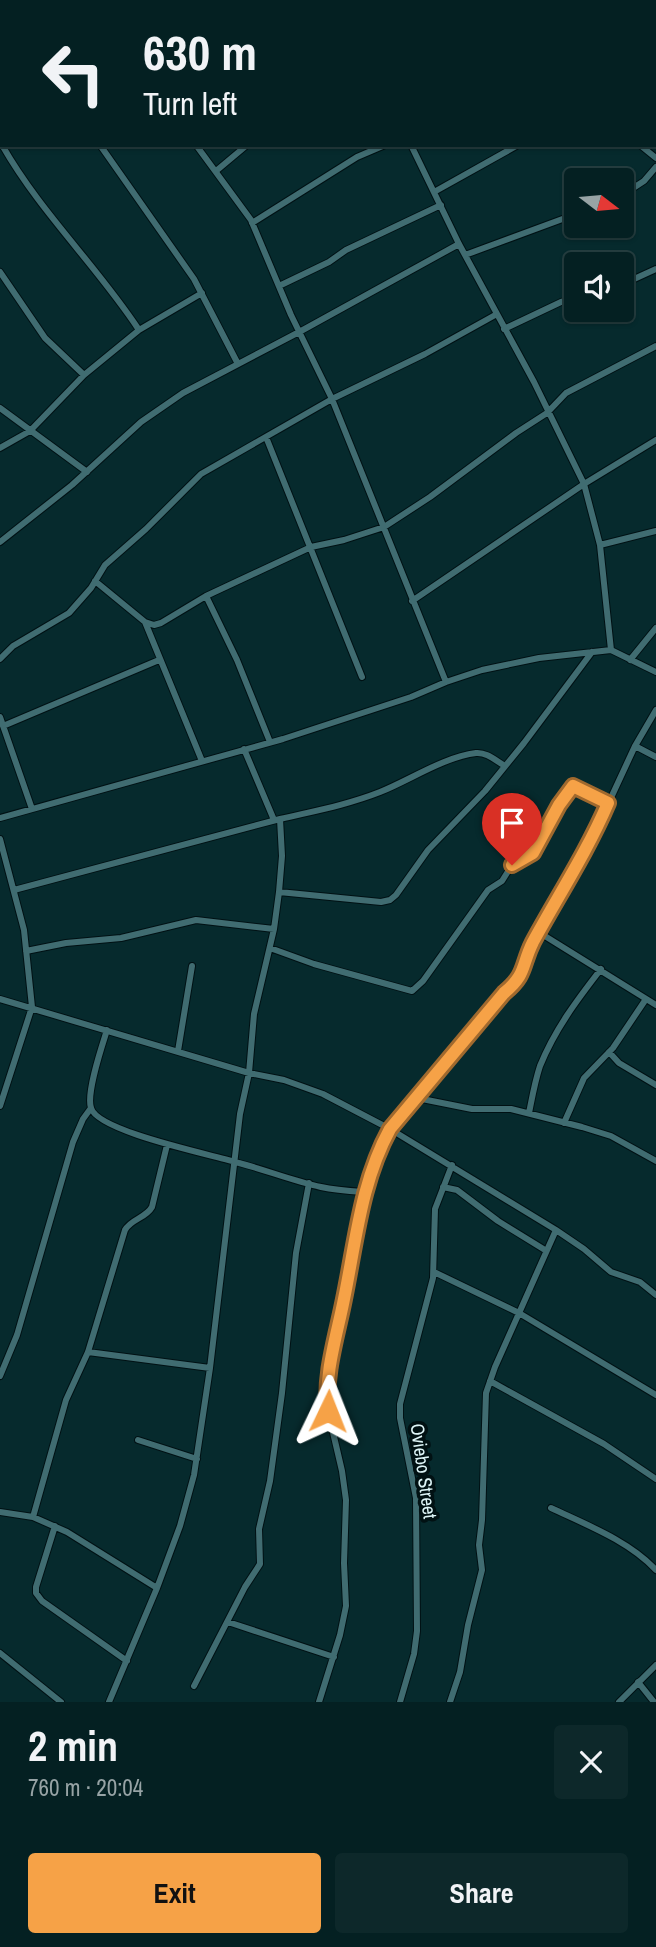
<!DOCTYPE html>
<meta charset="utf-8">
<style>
:root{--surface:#042022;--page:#0d282a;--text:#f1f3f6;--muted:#97a3a5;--line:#253e40;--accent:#f6a247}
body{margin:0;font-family:"Archivo Narrow",sans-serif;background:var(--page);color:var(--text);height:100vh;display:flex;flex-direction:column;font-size:26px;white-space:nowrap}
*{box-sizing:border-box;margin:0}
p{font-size:23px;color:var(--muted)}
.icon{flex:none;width:38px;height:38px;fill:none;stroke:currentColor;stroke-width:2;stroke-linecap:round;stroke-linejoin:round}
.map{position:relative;height:1702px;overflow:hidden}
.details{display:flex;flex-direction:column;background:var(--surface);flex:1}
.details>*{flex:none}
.top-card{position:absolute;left:0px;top:0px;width:656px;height:147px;box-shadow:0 2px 5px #0004,0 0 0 2px var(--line);background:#042022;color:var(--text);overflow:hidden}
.needle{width:46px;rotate:106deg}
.fabs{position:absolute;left:564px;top:168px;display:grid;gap:14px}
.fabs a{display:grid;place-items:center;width:70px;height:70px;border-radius:7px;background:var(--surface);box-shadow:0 2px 5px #0004,0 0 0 2px var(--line);font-size:35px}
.pin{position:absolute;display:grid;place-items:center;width:60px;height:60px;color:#fff;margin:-72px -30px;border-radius:50% 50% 50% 0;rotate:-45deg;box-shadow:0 0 7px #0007}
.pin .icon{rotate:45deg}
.me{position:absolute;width:77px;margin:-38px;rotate:2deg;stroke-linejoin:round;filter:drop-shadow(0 0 5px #0008)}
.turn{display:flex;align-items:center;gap:24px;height:147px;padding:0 28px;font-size:32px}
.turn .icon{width:91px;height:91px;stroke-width:2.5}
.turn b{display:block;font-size:49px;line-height:60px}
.round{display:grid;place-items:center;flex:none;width:74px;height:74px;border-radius:7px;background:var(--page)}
.headline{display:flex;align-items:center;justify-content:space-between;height:119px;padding:0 28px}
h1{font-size:42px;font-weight:700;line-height:52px}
.action{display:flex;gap:14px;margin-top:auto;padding:14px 28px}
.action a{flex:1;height:80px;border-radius:7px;background:var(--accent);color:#111;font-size:28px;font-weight:700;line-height:80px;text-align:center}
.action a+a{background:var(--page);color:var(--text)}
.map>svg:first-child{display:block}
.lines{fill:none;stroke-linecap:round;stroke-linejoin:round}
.minor-casing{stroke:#001114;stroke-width:8}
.minor{stroke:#406c71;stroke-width:6}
.route-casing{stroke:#a0692e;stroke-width:18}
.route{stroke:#f6a247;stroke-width:12}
.labels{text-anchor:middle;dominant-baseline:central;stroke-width:7;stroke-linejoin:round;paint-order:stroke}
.street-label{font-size:19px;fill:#def5f7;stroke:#011113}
</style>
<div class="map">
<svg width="656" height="1702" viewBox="0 0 656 1702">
<rect width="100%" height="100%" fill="#062a2d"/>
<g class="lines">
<defs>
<path id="minor" d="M89 0 90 2
M185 2 188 0
M309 2 312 0
M581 2 583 0
M0 3 2 5
M654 39 656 37
M100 145 194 279 238 364
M196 145 251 220 291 315 332 399 446 682
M411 145 459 244 534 382 584 484 600 545 611 650 656 672
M640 145 656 158
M216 171 247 145
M434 192 518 145
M621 196 644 181 656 167
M252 223 357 157 385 145
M465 255 576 214
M0 272 45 338 84 375
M621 285 656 269
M279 286 329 262 346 250 441 205
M504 329 561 302 576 298
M139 330 202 293
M0 408 87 472
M266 437 362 677
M0 448 30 431 84 375 139 330C97 266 40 212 2 145
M0 542 72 485 141 422 183 393 301 331 459 244
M600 545 656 531
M95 581 145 622 154 625 161 623 206 596 311 547 344 540 384 527 430 497 516 433 547 413 566 393 656 346
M206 596 237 660 270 742
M412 601 584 484 656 440
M145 622 202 761
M0 659 13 646 69 613 91 588 105 565 146 529 201 474 332 399 425 354 497 314
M630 660 656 628
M0 717 32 809
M3 726 159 660
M635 746 656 757
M244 749 274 820
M0 818 283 739 411 697 446 682 482 670 539 658 611 650
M280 819C314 811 347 805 380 792 410 780 444 757 476 753 487 752 496 761 505 766
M0 839 24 930 32 1007 0 1106
M14 890 280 819 282 856 279 892
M540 933 656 1005
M270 948 314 964 412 991 423 981 488 890 502 881 512 865 533 853 559 805 573 786 608 803
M26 951 66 943 121 938 196 920 274 929
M0 999 249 1073 284 1080 323 1094 390 1129 556 1230 584 1249 611 1272 640 1282 656 1295
M107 1030C102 1046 86 1093 91 1108 98 1132 214 1155 239 1163 266 1170 293 1181 321 1187 335 1190 349 1191 363 1192
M178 1051 192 966
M609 1052 619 1063 656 1085
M417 1098 472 1109H511L582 1127 611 1136 656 1161
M529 1113C532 1098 535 1081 540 1066 555 1029 577 1000 601 969
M564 1123 584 1078 613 1048 646 999
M443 1187 457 1190 498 1221 545 1250
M434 1272 519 1313 656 1395
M88 1352 210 1368
M0 1376 17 1335 73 1142 83 1119 91 1108
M490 1381 604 1444 656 1479
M138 1440 197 1459
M551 1508C587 1525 629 1541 656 1570
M0 1512 33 1517 67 1532 157 1588
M33 1517 66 1400 88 1352 125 1230C131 1219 146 1218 152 1207L167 1145
M55 1526 36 1587V1593L42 1601 127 1661
M228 1622 334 1657
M0 1653 61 1702
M638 1682 654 1702
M194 1686 245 1587 260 1564 259 1529 270 1481 282 1393 296 1253 309 1183
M109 1702 157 1588 180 1526 194 1475 210 1368 240 1114 249 1073 254 1014 274 929 279 892 381 902 390 900 396 895 428 850 485 791 524 743 592 652
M319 1702 340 1635 346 1606 344 1563 346 1500 342 1471 328 1411 327 1392 363 1192 379 1149 390 1129 504 993 522 976 533 942 584 856 635 746 656 710
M400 1702 414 1654 417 1631 416 1498 400 1418V1404L433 1278 435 1209 452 1165
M450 1702 460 1672 468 1625 482 1570 479 1545 482 1520 486 1393 495 1367 556 1230
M619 1702 656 1665"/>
</defs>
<use href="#minor" class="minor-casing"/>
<use href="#minor" class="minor"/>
</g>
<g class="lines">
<defs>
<path id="route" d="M328 1411C324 1374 337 1335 344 1299 356 1241 361 1182 390 1129L504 993C527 974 521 966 533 942 558 896 587 852 608 803L573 786 559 805 533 853 512 865"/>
</defs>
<use href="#route" class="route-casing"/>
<use href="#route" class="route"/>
</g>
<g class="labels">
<g class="street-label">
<text transform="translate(424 1471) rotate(82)">Oviebo Street</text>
</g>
</g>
</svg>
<div class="fabs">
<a><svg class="needle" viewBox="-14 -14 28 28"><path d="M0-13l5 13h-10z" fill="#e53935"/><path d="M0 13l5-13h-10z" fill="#97a3a5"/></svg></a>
<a><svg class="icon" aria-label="sound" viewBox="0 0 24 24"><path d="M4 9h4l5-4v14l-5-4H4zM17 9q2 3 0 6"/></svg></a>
</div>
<div class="pin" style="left:512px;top:865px;background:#d93025"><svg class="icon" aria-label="arrive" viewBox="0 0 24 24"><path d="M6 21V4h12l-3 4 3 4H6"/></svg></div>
<svg class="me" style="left:328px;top:1411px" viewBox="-20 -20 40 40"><path d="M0-17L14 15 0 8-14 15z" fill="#f6a247" stroke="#fff" stroke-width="4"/></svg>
<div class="top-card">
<div class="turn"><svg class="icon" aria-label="left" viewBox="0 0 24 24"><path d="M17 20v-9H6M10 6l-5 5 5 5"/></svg><div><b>630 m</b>Turn left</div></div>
</div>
</div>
<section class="details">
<div class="headline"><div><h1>2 min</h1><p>760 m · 20:04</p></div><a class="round"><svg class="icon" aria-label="close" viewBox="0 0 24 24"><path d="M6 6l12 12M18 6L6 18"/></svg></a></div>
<div class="action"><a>Exit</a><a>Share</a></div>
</section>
